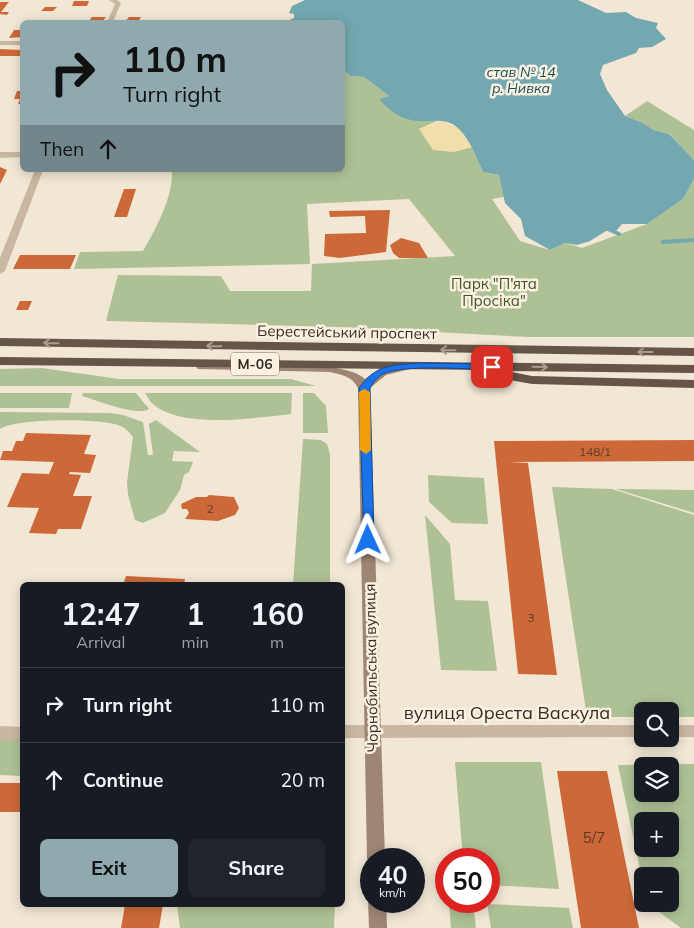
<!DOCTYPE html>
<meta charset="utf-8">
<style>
:root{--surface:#171b24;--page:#20242c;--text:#f1f3f6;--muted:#9ea1a6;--line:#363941;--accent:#8fa9ae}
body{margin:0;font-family:Mulish,sans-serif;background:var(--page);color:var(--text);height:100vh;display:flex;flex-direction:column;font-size:19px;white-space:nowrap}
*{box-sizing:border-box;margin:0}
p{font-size:16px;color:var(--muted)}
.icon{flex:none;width:28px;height:28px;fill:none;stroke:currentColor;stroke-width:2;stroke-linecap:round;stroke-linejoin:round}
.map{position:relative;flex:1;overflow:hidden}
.details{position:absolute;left:20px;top:582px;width:325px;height:325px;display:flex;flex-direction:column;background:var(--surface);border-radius:8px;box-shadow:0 2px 12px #0003}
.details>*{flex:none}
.banner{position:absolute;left:20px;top:20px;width:325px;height:152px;border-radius:8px;box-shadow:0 2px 12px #0003;background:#8fa9ae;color:#111;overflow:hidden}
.controls{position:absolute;left:634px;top:702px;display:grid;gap:10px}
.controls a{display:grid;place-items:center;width:45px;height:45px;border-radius:8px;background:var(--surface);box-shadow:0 2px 12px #0003;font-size:25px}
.speed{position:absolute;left:360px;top:848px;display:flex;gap:10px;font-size:25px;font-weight:700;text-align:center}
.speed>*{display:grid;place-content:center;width:65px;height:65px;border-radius:50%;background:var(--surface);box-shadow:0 2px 12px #0003;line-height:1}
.speed small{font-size:12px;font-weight:400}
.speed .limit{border:8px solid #d22;background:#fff;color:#111}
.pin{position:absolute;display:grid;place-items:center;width:42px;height:42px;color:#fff;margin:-21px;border-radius:10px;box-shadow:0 2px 8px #0006}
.me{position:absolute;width:55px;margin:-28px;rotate:359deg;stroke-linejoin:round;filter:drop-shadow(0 0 4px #0008)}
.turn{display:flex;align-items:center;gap:18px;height:105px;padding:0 20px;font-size:22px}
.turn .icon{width:65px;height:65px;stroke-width:2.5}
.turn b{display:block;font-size:35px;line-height:42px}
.then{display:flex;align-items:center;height:48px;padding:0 20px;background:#0003;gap:10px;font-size:19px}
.eta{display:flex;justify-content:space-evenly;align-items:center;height:85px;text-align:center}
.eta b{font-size:30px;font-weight:700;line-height:35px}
.button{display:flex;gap:10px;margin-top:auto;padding:10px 20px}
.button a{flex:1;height:58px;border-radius:8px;background:var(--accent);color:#111;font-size:20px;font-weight:700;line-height:58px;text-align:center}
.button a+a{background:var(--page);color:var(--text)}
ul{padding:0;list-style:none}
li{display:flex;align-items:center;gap:15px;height:75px;padding:0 20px;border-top:1px solid var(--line)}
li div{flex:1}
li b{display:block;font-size:19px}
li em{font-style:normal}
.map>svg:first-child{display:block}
.green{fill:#aec195;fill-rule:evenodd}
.sand{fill:#f1dea9}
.water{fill:#73a8b0}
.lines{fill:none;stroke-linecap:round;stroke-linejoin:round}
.stream{stroke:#73a8b0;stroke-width:4}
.building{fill:#cd6938}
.minor{fill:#cab7a1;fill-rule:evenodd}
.secondary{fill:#9e8673;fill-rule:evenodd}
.trunk{fill:#665448;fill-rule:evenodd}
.oneway{stroke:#a99b8d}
.route{fill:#1a73e8;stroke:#114b97}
.slow{fill:#f59e0b}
.labels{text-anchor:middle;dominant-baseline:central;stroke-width:5;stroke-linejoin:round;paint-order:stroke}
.number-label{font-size:12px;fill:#5a3a29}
.far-water-label{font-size:14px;font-style:italic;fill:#184e57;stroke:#faf1e1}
.shield{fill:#faf1e1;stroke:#6f665d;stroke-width:1}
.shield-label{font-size:14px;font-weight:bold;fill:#342b24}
.park-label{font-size:15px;fill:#3f5327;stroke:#faf1e1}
.street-label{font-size:15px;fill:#342b24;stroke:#faf1e1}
.near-number-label{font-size:15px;fill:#5a3a29}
.near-street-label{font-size:18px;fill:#342b24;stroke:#faf1e1}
</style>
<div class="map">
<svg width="694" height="928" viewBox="0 0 694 928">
<rect width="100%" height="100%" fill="#f2e7d5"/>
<path class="green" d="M343 69 350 76 364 77 389 96 380 99 427 120H439L419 129 453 152 472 147 483 172 499 175 504 197 492 199 520 241 550 250 565 243 582 248 647 224 683 199 694 179V337H528L339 327 106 321 118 275 221 276 230 291H311L312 264 455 256 409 199 307 204 310 264 74 269 80 252 143 251C156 228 173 198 172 170H342Z
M647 101 694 130V160L669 134 654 130 641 122 625 116Z
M42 368 119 379H291L316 386H0V369Z
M0 393H72L69 408H0Z
M83 393H136L149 409C138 417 96 400 82 396Z
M145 393H292L291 414C255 418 184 429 154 405 150 402 148 397 145 393Z
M303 393H314L326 406 328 433H303Z
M0 412 110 413 123 415 143 422 148 455H153L149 424 156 420 200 452 174 451 172 461 193 462 189 472 184 475 180 490 165 513 143 523 135 520 128 495 127 482 133 437C129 432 125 427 118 425 99 418 16 418 0 429Z
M303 439 321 440 327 444 330 454V585H293Z
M428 475 484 478 488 524 452 523 429 502Z
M552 487 612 489 694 515V717H670V711H642V717H587Z
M616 489 694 490V513Z
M425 515 450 544 455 600 488 601 497 671 441 670Z
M0 739H22V776L0 775Z
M455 762H541L559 889 489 885V859H463Z
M694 764V928H681L648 904H670V876H642V879L618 765ZM642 766H670V794H642ZM642 821H670V849H642Z
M449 901H473L476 928H451Z
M487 904 569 908 573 928H491Z
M177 905H335L334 928H180Z"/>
<path class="sand" d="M442 121 458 128 472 147 453 152 433 150 419 129Z"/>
<path class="water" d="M305 0H578L606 13 626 12 636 18 658 23 656 28 666 39 652 47 639 48 636 53 603 65 600 74 607 90 625 116 641 122 654 130 669 134 694 160V179L683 199 647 224H622L616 231H606L590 241 577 245 565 243 550 250 525 236 521 219 505 203 499 175 483 172C476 157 471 141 459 129 445 115 427 124 411 120 397 117 388 109 379 99L389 96 364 77 350 76 343 69 342 22H285L294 18V14L289 13 292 6Z"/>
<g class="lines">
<path class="stream" d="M608 229 619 234
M663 242 694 240"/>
</g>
<path class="building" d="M74 1H89L87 6H72Z
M0 2H9L1 12H9L7 15 0 14Z
M45 7H57L53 11H41Z
M92 17H106L102 22H88Z
M129 17H141L138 22H125Z
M22 28V37L9 38 14 30H21Z
M0 49 22 50V56H0Z
M17 91H22V104H18L20 99H14Z
M0 167 7 170 0 184Z
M124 189H136L127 217H114Z
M390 210 386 252 340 258 324 256 325 234 366 233 365 216 330 217 329 211Z
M401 238 419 243 428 258H399L393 253 390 245Z
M20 255H76L70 269H13Z
M20 301H32L28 310H16Z
M26 433 91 435 84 454 96 455 90 473 70 472 69 474 81 475 73 496H92L81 529H58L56 534 29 533 39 508 7 507 22 473 49 474 54 462 0 460 3 451H12L16 441H23Z
M694 440V461L510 462 528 463 557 675 518 674 494 441Z
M209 495 234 497 239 508 235 515 218 521 185 519 189 513 187 509H182L181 504 196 497H207Z
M126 576 185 579 184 585H123Z
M557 771H607L639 928H581Z
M0 783H22V812H0Z
M125 905H163L159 928H121Z"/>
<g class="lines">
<path class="minor" d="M109 0H117L121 3 113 22H107L115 4Z
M0 41H22V45H0Z
M0 152H22V157L0 158Z
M35 170H43L5 271 0 274V258Z
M342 725H642V737L342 738Z
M670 725H694V737H670Z
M0 726 22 727V739L0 740Z"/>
<path class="secondary" d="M202 364C235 364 344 358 365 379L378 370 406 364 412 367 410 369 386 375 370 388 385 859H371V865L367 859 358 388C352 376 342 375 330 372L198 369 196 367Z
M371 895V901H386L387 928H369L368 901Z"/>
<path class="trunk" d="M0 338 694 348V356L0 346Z
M0 357 694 365V373L507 371 532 376 694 380V388L532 384 503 379 490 370 0 365Z"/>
</g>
<defs><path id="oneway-shaft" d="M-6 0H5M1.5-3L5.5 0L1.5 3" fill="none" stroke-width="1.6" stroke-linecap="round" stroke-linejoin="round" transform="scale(1.25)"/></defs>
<g class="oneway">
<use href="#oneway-shaft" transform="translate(51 343) rotate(-179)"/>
<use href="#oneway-shaft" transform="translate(214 346) rotate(-179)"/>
<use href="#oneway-shaft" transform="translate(448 350) rotate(-179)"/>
<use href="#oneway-shaft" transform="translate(645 352) rotate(-180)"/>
<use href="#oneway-shaft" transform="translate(540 367) rotate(1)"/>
</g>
<path class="route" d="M421 363 492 364 497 367 492 370C466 369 405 364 383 374 377 377 373 383 370 388L374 540 368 545 364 543 359 388C376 364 393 365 421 363Z"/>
<path class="slow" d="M364 389 370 392 371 450 366 454 360 450 359 392Z"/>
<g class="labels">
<g class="number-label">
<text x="595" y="451">148/1</text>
<text x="210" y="508">2</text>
<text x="531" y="617">3</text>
</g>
<g class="far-water-label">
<text x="521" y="72">став № 14<tspan x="521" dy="16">р. Нивка</tspan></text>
</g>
<rect class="shield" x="231" y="352.5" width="48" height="23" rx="4"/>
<g class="shield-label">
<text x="255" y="364">М-06</text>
</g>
<g class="park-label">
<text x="494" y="283">Парк "П'ята<tspan x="494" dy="17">Просіка"</tspan></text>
</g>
<g class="street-label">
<text transform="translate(347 332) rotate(1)">Берестейський проспект</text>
<text transform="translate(371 668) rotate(-91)">Чорнобильська вулиця</text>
</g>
<g class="near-number-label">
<text x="594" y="837">5/7</text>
</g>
<g class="near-street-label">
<text x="507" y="712">вулиця Ореста Васкула</text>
</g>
</g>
</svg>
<div class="controls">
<a><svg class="icon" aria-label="search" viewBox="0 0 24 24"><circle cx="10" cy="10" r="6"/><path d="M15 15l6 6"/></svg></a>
<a><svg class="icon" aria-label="layers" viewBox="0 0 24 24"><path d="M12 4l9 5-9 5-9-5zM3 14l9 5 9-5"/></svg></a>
<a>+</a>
<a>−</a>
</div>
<div class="speed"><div>40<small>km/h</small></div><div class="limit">50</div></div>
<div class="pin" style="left:492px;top:367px;background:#d93025"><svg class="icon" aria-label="arrive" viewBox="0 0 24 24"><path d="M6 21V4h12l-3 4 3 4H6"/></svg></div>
<svg class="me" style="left:368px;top:540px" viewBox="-20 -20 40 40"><path d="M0-17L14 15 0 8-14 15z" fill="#1a73e8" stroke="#fff" stroke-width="4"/></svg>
<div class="banner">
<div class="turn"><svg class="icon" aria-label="right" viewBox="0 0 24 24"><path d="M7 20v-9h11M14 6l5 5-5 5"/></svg><div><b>110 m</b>Turn right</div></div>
<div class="then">Then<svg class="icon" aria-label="ahead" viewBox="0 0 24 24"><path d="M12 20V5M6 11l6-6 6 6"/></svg></div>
</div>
<section class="details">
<div class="eta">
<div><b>12:47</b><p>Arrival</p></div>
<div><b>1</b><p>min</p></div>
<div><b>160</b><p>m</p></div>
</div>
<ul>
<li><svg class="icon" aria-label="right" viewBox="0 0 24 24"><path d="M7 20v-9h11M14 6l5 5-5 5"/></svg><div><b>Turn right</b></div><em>110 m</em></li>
<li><svg class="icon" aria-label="ahead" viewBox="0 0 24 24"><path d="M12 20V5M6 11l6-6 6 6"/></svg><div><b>Continue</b></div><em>20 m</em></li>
</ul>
<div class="button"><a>Exit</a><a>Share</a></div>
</section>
</div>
